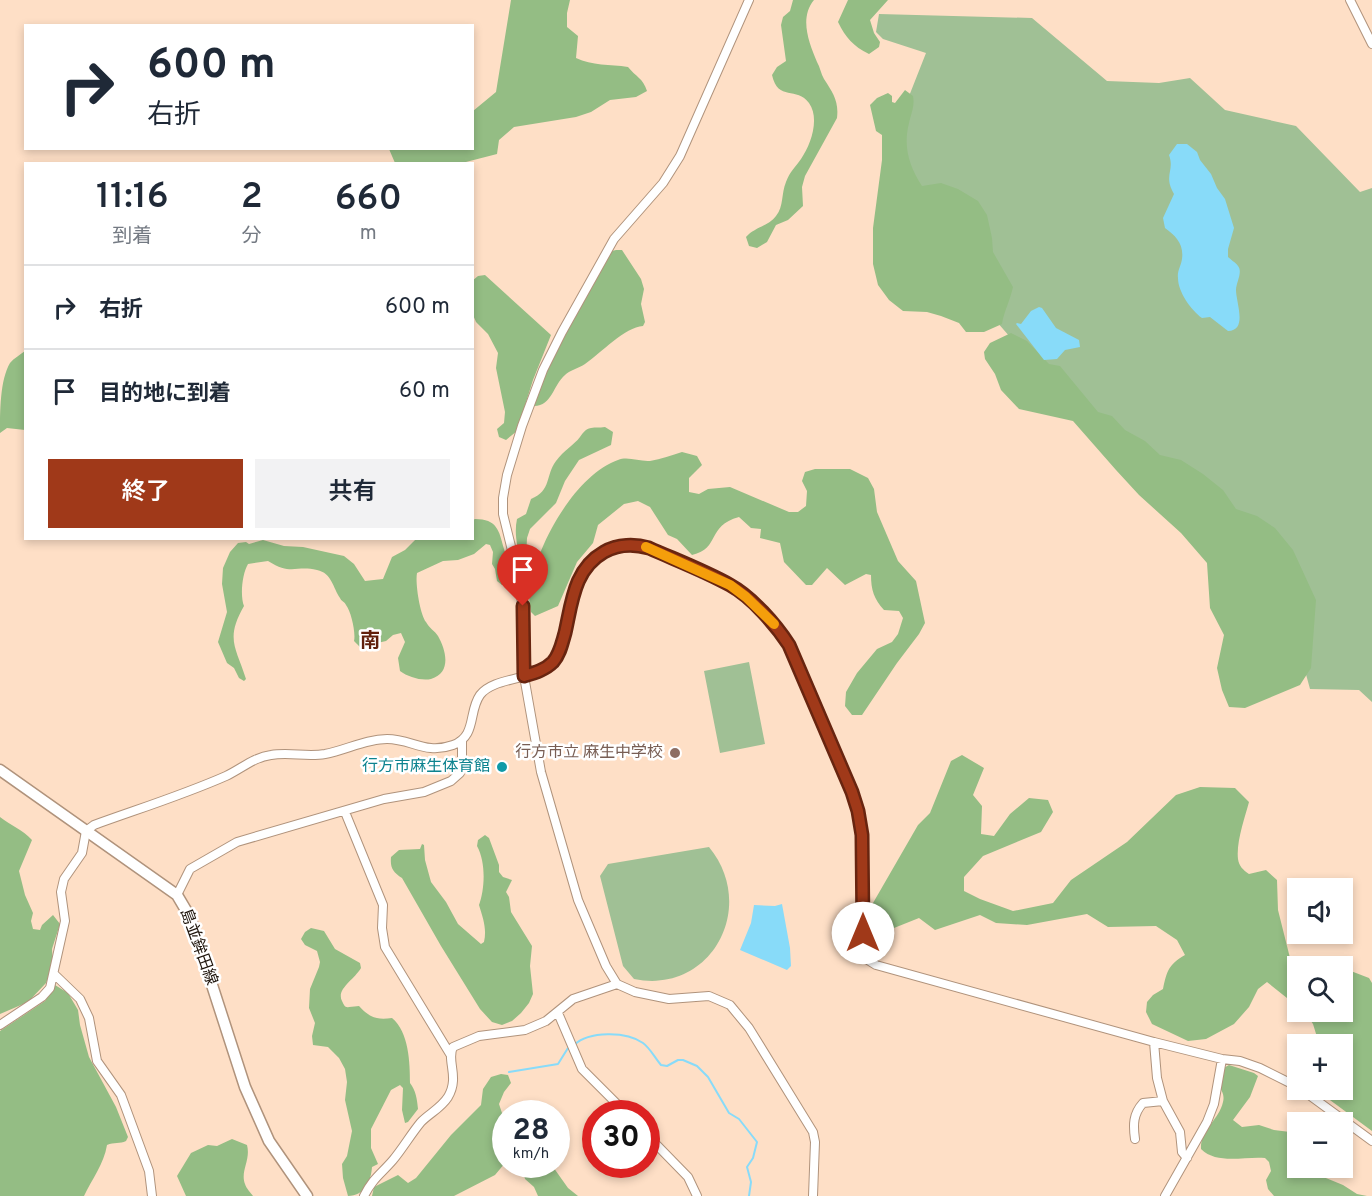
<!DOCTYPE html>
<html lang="ja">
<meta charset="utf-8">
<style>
:root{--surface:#fff;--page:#f2f2f3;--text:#1f2937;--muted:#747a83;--line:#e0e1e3;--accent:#a03919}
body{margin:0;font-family:Overpass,"Noto Sans JP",sans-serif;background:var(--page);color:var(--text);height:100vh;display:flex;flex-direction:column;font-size:22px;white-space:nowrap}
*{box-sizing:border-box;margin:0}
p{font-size:20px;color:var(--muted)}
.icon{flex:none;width:33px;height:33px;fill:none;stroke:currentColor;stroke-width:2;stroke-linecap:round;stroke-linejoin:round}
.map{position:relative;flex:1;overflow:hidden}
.sheet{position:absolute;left:24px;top:162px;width:450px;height:378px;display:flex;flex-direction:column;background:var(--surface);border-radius:0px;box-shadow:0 3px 9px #0003}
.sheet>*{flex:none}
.banner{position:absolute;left:24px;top:24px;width:450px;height:126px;border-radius:0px;box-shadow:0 3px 9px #0003;background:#fff;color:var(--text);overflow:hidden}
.buttons{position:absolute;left:1287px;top:878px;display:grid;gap:12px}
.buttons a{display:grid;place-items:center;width:66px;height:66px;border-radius:0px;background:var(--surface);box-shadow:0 3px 9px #0003;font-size:30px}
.speed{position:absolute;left:492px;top:1100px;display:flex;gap:12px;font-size:30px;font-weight:700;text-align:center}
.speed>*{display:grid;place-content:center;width:78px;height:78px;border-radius:50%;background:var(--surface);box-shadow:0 3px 9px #0003;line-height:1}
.speed small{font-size:15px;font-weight:400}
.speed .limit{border:9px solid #d22;background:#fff;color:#111}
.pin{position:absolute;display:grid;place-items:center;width:51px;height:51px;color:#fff;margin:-62px -26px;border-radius:50% 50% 50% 0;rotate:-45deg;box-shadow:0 0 6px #0007}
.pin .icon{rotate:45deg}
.me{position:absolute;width:66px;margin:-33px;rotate:0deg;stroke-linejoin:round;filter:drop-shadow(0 0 4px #0008)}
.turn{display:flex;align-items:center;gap:21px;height:126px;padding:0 24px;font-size:27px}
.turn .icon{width:78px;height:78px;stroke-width:2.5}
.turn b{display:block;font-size:42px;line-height:51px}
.eta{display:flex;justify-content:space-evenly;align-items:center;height:102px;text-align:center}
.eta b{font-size:36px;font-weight:600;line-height:42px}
.primary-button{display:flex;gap:12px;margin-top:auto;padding:12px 24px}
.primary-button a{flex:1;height:69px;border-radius:0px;background:var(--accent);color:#fff;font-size:24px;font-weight:600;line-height:69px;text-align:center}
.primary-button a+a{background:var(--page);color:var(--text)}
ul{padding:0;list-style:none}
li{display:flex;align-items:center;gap:18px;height:84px;padding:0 24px;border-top:2px solid var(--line)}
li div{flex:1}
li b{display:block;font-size:22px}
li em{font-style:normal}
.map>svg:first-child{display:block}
.green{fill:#a0c095}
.forest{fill:#94bd84}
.water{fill:#88dbf9}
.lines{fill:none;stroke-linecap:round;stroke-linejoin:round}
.stream{stroke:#88dbf9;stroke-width:2}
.minor-casing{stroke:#b0937c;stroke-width:10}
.major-casing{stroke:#b0937c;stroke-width:13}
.minor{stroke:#fff;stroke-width:8}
.major{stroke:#fff;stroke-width:10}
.route-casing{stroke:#682510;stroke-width:15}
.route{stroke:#a03919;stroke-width:10}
.slow{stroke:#f59e0b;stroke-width:10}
.education-dot{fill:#8d6e63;stroke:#fff;stroke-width:2}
.culture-dot{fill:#0f9aa8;stroke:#fff;stroke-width:2}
.labels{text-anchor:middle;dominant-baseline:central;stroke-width:5;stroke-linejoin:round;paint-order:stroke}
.education-label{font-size:16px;fill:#785e54;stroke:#fff;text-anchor:end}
.culture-label{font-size:16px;fill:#0d838f;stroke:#fff;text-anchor:end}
.street-label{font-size:16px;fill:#1d130a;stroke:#fff}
.quarter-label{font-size:20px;font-weight:bold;fill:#611f0b;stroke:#fff}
</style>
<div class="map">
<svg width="1372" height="1196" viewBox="0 0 1372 1196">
<rect width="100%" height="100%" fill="#fedfc6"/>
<path class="green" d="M879 14 1032 18 1107 81 1159 83 1190 78 1225 110 1296 126 1360 192 1372 188V702L1359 690 1310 689 1288 608 1029 359 977 299 900 186V119L926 53 883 39 876 32Z
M749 662 765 744 720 753 704 671Z
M709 847C758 906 712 995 634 979L623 966 600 876 608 864Z"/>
<path class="forest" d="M511 0H570L567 13V27L578 36 576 58C592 66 610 64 628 67 636 77 643 78 647 91L636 97 610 100 591 112 576 117 514 127 499 140 497 154 462 163H395L389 149 472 148 473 111 496 92Z
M793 0H814C799 18 809 43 817 62 820 67 821 74 824 79 833 93 839 101 837 118L805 176 802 187 803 206 788 220 776 225 767 242 757 248 749 246 746 237C755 227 769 226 776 216 784 206 781 194 786 182 790 171 795 168 801 159 811 145 820 118 809 103 797 86 778 102 772 75L777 67 786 61 781 25 783 17 790 11Z
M848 0H888L870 20 874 33 880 42 879 47 869 54C853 46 846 38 838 22Z
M905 90 913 96C915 106 911 114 909 123 903 147 909 166 922 186L941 183 958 189 978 201 987 215 992 238 993 252 1013 287C1010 301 1004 311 1002 324L984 332H966L959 323 941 316 927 312 903 311 889 300 878 285 873 264V228L882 160V135L876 131 870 105 877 98 888 93 892 96V102L895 103Z
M616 250H622L641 279 644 289 641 304 645 322 643 326C625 327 601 353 585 364 579 368 570 370 565 375 553 385 552 407 533 406L548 366 612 251Z
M485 275 551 335 533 380 517 431 506 440 499 437 497 429 504 423 505 412 496 368 498 353 488 334 476 322 473 315 472 281 478 276Z
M1011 333 1027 341 1049 364 1060 366 1098 412 1112 416 1125 430 1145 441 1160 455 1181 460 1203 474 1223 490 1236 509 1257 516 1275 528 1293 550 1316 600 1311 668 1300 685 1245 708 1229 707 1222 690 1217 668 1224 635 1210 608 1207 563 1181 533 1139 495 1116 470 1073 421 1019 409 1001 390 995 374 985 359 984 352 990 343Z
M25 351V430L7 428 0 433C0 411 0 380 10 363 14 358 20 355 25 351Z
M605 427 613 432 611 445 579 460 565 481 556 503 530 529 527 538 526 559 522 561C517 548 514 533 517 519L526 514 531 499C552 490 545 476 556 461 564 450 574 445 580 437 583 433 585 429 591 428 596 427 599 428 605 427Z
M682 452 697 456 702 465 689 478V492L699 494 708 489 730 487 789 512H798L806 506 807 491 802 481 805 472 815 469H850L868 478 874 489 877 512 898 561 916 581 925 623 919 634 897 663 862 715H852L845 706 846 692 857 673 877 649 892 642 898 634 903 618 899 611 884 610C874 599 871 590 871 575L866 574 845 585 827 568 812 585H806L784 562 780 543 760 538 761 529 751 528 739 517C706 526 721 548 692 555L677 539 668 535 650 507 638 501 624 504 598 525 593 543 577 562 558 606 535 616 531 612C530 605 528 596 530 589 536 546 575 475 618 460 628 456 640 462 650 461 661 459 672 455 682 452Z
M475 519C497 519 499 530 504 549 507 560 511 569 511 581L502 585 497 581 495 569 492 564 493 552 490 545 486 544 474 554 458 560 443 561 417 573C415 583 420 614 426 622 429 628 435 631 438 636 446 650 452 673 431 679 421 681 408 677 400 671L398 658 405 642 401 633 393 635 386 641 360 647 354 641C356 633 351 611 346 605 345 602 341 601 340 598 333 588 332 573 317 570 295 565 292 576 268 561L248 564C242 574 240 596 244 606 225 639 236 647 246 679L244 681 239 678 234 668 227 663 218 642 227 612 222 584 223 568 230 552 238 543 246 542 249 544 263 540 284 546 303 547 344 556 354 564 365 581 383 579 392 557 405 550 416 539 472 538 473 520Z
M962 755 984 768 973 795 982 806 981 834 994 836 1010 814 1029 798 1048 800 1053 812 1041 832 983 856 964 877V891L980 899 1013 911 1053 903 1071 880 1127 842 1176 795 1200 787 1235 788 1249 802C1245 817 1236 842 1238 859 1239 866 1243 870 1249 874L1266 870 1277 880 1278 910 1290 958H1307L1337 966H1298L1297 1006 1267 982 1258 989 1249 1007 1234 1024 1206 1039 1188 1041 1152 1024 1146 1012 1147 1002 1153 995 1163 989C1167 971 1168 965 1185 955L1177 940 1156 926 1108 927 1087 914 1027 925 996 923 980 915 935 930 919 918 874 936 869 926 873 903 918 825 930 813 951 761Z
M0 817C11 826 22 829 32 840L19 871 25 895 33 913 31 921 33 929 40 930 42 925 53 915 60 924 52 949 53 966 46 983 28 1002 0 1014Z
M485 835 489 838 499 865V872L503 877 512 880 506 892 509 897 511 912 532 946 530 966 533 994 529 1003 521 1013 512 1021 502 1025 492 1022 480 1009 441 946 402 878C393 872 390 868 391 857L399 850 420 849 422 844 424 845 425 860 431 882 446 902 458 924 481 944 484 942C487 929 483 918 479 905 485 889 486 862 477 846L478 840Z
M311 928 324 931 335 949 360 963 361 968C354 980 336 989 342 1001 344 1005 345 1008 349 1007 353 1007 356 1006 359 1006 370 1018 377 1020 392 1018 409 1032 410 1063 410 1083 416 1091 417 1099 418 1109L408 1122 405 1123 402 1110 403 1088 400 1085 391 1090 371 1129V1148L378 1164 372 1167C371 1182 364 1196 348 1196L343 1178 342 1164 347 1156 352 1131 345 1100 347 1082 345 1069 339 1058 328 1047 313 1045 312 1036 315 1023 309 1008 310 989 319 967 320 962 317 951 305 945 301 939 305 932Z
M1343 968 1369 978 1372 983V1131L1315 1089H1342V1044H1313L1317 1037 1313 1024 1304 1011H1342Z
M55 985 68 993 78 1010 80 1025 89 1057 116 1107 128 1137 126 1141C120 1144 114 1142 107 1145 104 1164 92 1179 84 1196H0V1031L45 1001Z
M1229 1065 1254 1073 1258 1076 1250 1097 1233 1120 1242 1127 1259 1125 1274 1130 1290 1132 1297 1140 1298 1167H1314L1321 1176 1343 1185 1357 1194 1367 1196H1274L1268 1189 1266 1180 1271 1171 1269 1162 1265 1158C1245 1156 1217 1165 1201 1149 1200 1130 1219 1120 1223 1102 1225 1094 1221 1091 1219 1084 1218 1080 1219 1074 1220 1070Z
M501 1074 508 1075 511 1083 504 1092 499 1104 505 1122V1163L495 1175 454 1196H372L374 1187 398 1175 408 1183 416 1178 451 1135 481 1105 483 1089 491 1077Z
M232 1139 247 1145C251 1160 240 1171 245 1184 246 1188 251 1193 253 1196H186L177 1176 191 1153 208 1145 217 1146Z
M521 1164H551L568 1188 578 1196H538L534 1187 525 1179Z"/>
<path class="water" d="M1177 144H1187L1197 152 1200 160 1211 174 1217 188 1225 199 1234 228 1228 249V257C1230 259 1236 263 1238 266 1243 272 1236 283 1236 290 1236 302 1248 331 1228 331L1210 317 1202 318C1191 310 1178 292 1178 278 1177 271 1181 266 1182 259 1184 244 1176 236 1165 228L1163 218 1174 194C1163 175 1175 171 1169 155Z
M1039 307 1042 308 1056 328 1079 340 1080 347 1065 350 1057 359 1044 360 1016 324 1017 323 1021 324 1031 311Z
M782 904 790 948 791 966 787 970 740 950 751 923 754 905 775 906Z"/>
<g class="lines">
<path class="stream" d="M574 1045C589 1031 626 1031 643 1043 650 1048 655 1058 661 1065L667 1066 678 1060H683L697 1066 708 1077 729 1113 739 1119 757 1142 753 1158 747 1167 751 1182 749 1196
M509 1072 558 1064 568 1048"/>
<defs>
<path id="minor" d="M749 0 680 156 663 183 614 239 562 332 543 370 522 426 507 475 503 498V514L521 587 524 676 541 772 578 900 606 966 617 984 635 992 669 999 709 996 730 1005 749 1028 813 1132 815 1142 813 1196
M1350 0 1372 44
M345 812 383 905 382 928 385 947 450 1054
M177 895 190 869 237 842 384 799 424 792 451 781 460 773 462 768V740
M54 974 80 999 89 1018 97 1061 121 1095 149 1171 152 1196
M558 1013 582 1069 626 1113
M0 1025 42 997 50 988 65 921 61 892 64 879 82 853 86 831 94 825C138 809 183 795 226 776 241 769 254 757 271 755 289 752 307 757 325 754 346 750 366 739 387 739 412 739 425 755 453 745 477 736 468 712 480 695 494 676 537 681 553 662 573 639 566 597 582 572 612 526 654 550 691 567 706 574 723 580 736 589 757 604 775 624 789 645L852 792C867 841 865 895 862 946L868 960 876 965 1154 1042 1222 1059 1240 1061 1260 1068 1298 1087
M1154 1042 1157 1078 1163 1101 1180 1132 1182 1152 1187 1158
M1301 1089 1372 1141
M646 1134 688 1177 697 1196
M1135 1139C1133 1125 1133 1114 1143 1103L1163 1101
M364 1196C373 1178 381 1174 393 1160 403 1148 411 1134 421 1122 430 1113 441 1108 448 1097 460 1077 446 1060 453 1047L479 1036 525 1030 546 1021 573 999 617 984
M1165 1196 1207 1122 1214 1104 1222 1059"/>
<path id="major" d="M0 770 177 895 190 917 245 1087 269 1141 307 1196"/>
</defs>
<use href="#minor" class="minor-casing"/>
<use href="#major" class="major-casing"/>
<use href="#minor" class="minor"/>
<use href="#major" class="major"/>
</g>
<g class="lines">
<defs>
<path id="route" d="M523 606 524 676C534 673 545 670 553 662 560 654 562 643 565 633 572 602 574 569 604 552 618 544 635 544 649 548 676 560 705 571 730 585 752 597 776 625 789 645L852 792 858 811 862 835 863 933"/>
</defs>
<use href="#route" class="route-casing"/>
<use href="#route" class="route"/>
<path class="slow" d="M646 547 730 585 746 597 774 624"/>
</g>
<circle class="education-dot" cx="675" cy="753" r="6"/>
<circle class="culture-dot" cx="502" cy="767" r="6"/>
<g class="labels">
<g class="education-label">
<text x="663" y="753">行方市立 麻生中学校</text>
</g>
<g class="culture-label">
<text x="490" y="767">行方市麻生体育館</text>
</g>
<g class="street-label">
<text transform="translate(198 947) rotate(70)">島並鉾田線</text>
</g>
<g class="quarter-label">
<text x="370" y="642">南</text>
</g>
</g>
</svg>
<div class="buttons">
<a><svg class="icon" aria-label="sound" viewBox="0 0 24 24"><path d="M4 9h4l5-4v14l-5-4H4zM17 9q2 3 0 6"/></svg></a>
<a><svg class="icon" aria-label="search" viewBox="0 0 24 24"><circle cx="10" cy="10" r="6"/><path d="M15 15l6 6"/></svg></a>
<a>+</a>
<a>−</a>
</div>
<div class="speed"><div>28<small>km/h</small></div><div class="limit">30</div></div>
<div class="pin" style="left:523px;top:606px;background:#d93025"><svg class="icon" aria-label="arrive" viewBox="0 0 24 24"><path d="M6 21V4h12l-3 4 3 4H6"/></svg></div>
<svg class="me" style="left:863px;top:933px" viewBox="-20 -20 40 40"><circle r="19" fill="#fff"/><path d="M0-13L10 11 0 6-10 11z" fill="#a03919"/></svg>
<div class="banner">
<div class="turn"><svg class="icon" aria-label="right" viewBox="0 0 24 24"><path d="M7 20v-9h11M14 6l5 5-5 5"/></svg><div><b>600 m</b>右折</div></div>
</div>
<section class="sheet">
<div class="eta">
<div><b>11:16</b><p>到着</p></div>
<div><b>2</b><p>分</p></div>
<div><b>660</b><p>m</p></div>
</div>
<ul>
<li><svg class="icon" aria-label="right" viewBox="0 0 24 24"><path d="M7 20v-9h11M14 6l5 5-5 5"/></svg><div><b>右折</b></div><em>600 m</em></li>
<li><svg class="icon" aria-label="arrive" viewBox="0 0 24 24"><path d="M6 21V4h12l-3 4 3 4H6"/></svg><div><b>目的地に到着</b></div><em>60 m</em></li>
</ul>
<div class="primary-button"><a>終了</a><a>共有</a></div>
</section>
</div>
